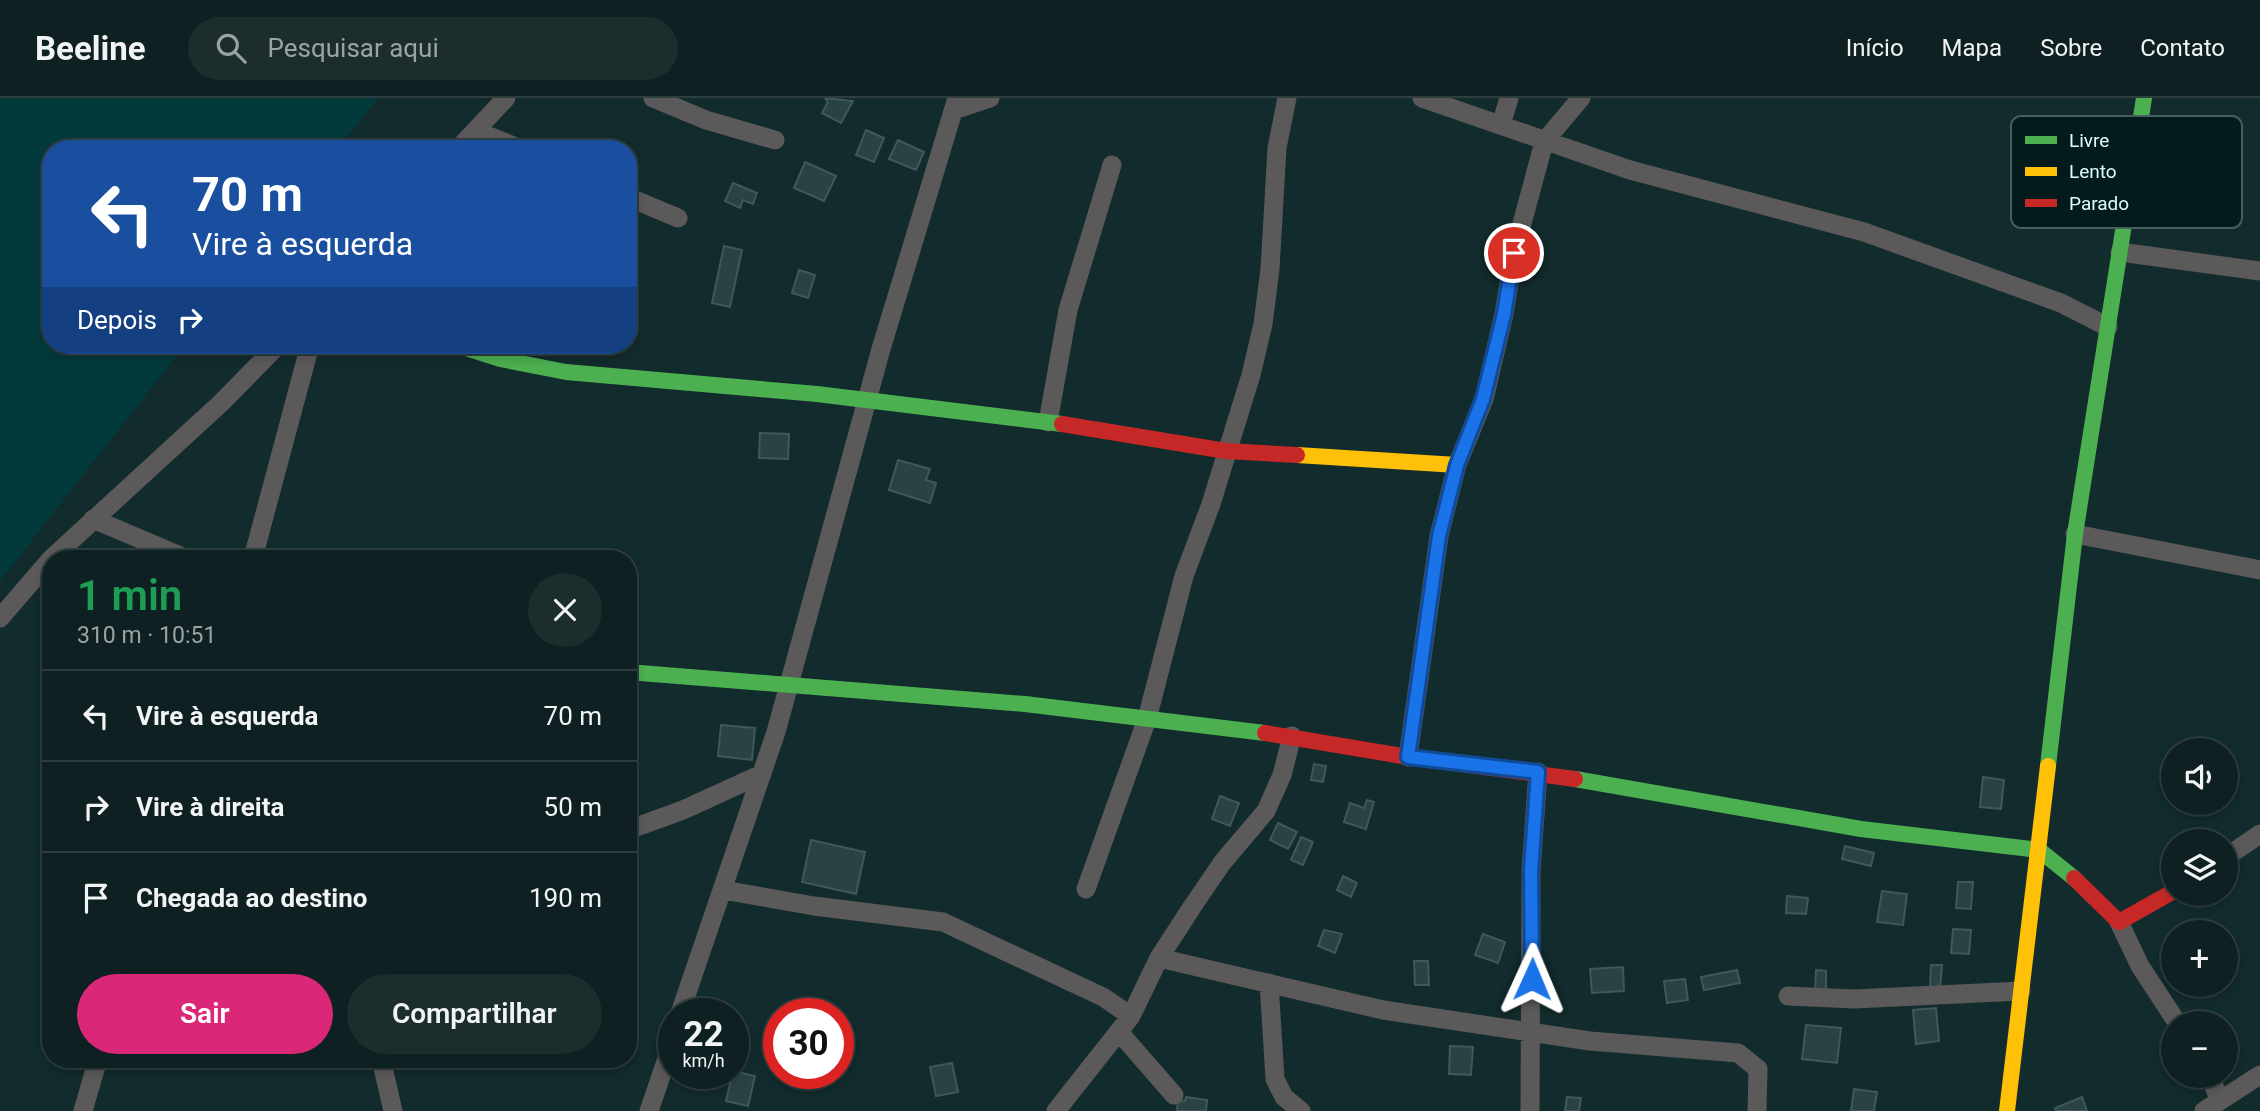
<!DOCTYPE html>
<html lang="pt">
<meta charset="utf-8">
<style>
:root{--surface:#0e2021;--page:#1c2d2e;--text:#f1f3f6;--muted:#9ba3a5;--line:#2e3e3f;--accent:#db2777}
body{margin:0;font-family:Roboto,sans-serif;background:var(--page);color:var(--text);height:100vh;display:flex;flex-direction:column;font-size:26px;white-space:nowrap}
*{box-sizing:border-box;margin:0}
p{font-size:23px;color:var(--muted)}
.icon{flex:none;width:38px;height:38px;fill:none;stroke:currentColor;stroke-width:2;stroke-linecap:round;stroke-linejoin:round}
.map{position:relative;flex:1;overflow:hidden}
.side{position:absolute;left:42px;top:452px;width:595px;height:518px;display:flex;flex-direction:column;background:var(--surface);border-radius:28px;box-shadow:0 4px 10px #0003,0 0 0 2px var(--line)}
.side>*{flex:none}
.top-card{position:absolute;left:42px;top:42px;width:595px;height:214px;border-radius:28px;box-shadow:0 4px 10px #0003,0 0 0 2px var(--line);background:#1a4fa0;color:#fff;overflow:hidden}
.tools{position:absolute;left:2161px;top:640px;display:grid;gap:14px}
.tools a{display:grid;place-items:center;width:77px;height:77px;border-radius:50%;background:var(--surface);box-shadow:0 4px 10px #0003,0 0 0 2px var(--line);font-size:35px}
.speed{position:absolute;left:658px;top:900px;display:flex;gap:14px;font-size:35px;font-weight:700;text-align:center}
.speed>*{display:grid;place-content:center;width:91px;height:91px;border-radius:50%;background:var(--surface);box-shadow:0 4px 10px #0003,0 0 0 2px var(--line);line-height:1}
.speed small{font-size:18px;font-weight:400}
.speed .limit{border:10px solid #d22;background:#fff;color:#111}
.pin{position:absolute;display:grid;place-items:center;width:60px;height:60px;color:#fff;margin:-30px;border:4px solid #fff;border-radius:50%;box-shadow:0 2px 7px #0007}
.me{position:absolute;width:77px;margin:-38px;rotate:1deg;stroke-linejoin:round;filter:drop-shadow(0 0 5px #0008)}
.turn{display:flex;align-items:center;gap:24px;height:147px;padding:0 35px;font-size:32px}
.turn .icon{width:91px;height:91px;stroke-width:2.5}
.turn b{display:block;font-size:49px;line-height:60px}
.then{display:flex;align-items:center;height:66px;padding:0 35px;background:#0003;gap:14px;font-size:26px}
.round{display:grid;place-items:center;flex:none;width:74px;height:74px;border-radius:37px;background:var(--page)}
.headline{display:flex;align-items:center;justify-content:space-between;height:119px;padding:0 35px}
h1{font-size:42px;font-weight:600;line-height:52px;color:#1e9e55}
.primary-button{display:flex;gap:14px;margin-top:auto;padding:14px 35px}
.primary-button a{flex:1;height:80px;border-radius:42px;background:var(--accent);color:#fff;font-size:28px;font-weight:600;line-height:80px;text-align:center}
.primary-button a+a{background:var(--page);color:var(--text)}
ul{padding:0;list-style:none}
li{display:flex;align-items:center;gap:21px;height:91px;padding:0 35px;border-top:2px solid var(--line)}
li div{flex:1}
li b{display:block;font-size:26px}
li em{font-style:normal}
header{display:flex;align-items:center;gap:42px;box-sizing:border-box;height:98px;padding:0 35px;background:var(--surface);border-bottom:2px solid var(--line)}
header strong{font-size:33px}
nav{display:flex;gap:38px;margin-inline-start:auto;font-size:24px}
.search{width:490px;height:63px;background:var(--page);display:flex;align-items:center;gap:18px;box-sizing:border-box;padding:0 24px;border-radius:38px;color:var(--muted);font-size:26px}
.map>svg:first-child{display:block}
.built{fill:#023a3b}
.building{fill:#2b4245;stroke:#41575a;stroke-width:2}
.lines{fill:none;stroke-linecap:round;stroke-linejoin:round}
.street{stroke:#5b5959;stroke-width:19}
.fast{stroke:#4caf50;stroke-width:16}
.slow{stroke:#ffc107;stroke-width:16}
.jam{stroke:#c62828;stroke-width:16}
.route-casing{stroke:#114b97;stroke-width:18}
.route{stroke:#1a73e8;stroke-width:12}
.key{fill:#041b1b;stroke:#455e5e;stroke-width:2}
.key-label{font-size:19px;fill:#defbfb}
</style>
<header>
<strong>Beeline</strong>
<div class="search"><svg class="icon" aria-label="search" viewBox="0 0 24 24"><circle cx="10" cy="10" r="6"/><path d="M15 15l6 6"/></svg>Pesquisar aqui</div>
<nav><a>Início</a><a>Mapa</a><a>Sobre</a><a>Contato</a></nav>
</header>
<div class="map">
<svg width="2260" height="1013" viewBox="0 0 2260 1013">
<rect width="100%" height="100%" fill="#122b2c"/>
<path class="built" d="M0 0H378L338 51H51V247H185L0 483Z"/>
<path class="building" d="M825 0 853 3 841 25 822 15 828 4Z
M866 32 884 40 874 64 856 57Z
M898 42 924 54 916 72 889 61Z
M805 64 836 78 824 103 794 90Z
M733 85 757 95 753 106 743 102 740 110 725 103Z
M724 148 742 152 730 209 712 205Z
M799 172 815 177 808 200 792 195Z
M760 335 789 336 788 361 759 360Z
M898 362 930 371 926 382 936 385 930 405 889 392Z
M721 627 755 630 752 662 718 658Z
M1314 666 1326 668 1323 684 1311 682Z
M1983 679 2004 682 2001 711 1980 709Z
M1220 698 1239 705 1230 728 1212 721Z
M1367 702 1374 704 1366 731 1344 724 1350 705 1364 710Z
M1278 725 1297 734 1288 751 1270 742Z
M1301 739 1313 744 1303 767 1291 762Z
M811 742 865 754 856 796 802 784Z
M1845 748 1874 755 1871 768 1842 761Z
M1343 778 1357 785 1351 799 1337 792Z
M1958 784H1973L1971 811 1956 810Z
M1882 793 1907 796 1903 827 1877 824Z
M1787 798 1808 800 1806 816 1786 815Z
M1953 831 1971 832 1969 856 1951 855Z
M1324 832 1342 836 1335 855 1318 848Z
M1483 836 1505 844 1498 865 1475 857Z
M1414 863H1428L1429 887H1415Z
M1931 867H1942L1940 891 1930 890Z
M1623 869 1624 893 1592 895 1590 871Z
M1737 872 1740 885 1704 892 1701 879Z
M1816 872 1826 873V893H1815Z
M1685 881 1688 902 1667 905 1664 883Z
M1936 910 1939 943 1916 946 1913 912Z
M1806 927 1841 930 1837 965 1802 961Z
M1450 948 1473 949 1471 977 1449 976Z
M952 965 958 994 936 998 930 969Z
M733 973 755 978 748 1008 726 1003Z
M1854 991 1877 994 1874 1013H1851Z
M1186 999 1207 1002 1206 1013H1177L1178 1002 1185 1003Z
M1567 999 1581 1000 1579 1013H1565Z
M2082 999 2087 1013H2056L2055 1010Z"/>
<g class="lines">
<path class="street" d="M653 0 706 22 775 42
M1422 0 1630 72 1864 134 2061 205 2108 229
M954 12 990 0
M1501 27 1509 0
M476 33 521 51
M458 51 506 0
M628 99 678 120
M2120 154 2260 173
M1048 324 1068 212 1112 67
M93 421 185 460
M2075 436 2260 472
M52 460 221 305 278 247
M253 460 310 247
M0 520 51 461
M1408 659 1439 438 1457 367 1484 301 1504 216 1514 155 1544 44 1581 0
M628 732 683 712 762 676
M2226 759 2260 736
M1086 791 1147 621 1184 478 1211 406 1251 277 1263 226 1270 171 1277 50 1287 0
M723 792 814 808 943 824 1103 899 1131 918
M2119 824 2140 868 2178 926
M1159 860 1383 912 1590 943 1738 955 1758 971 1757 1013
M1269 885 1275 981 1284 999 1301 1013
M1788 898 1854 901 2021 893
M680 915 776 634 881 251 957 0
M1119 934 1174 997
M381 961 393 1013
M2210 978 2219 1001
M83 1013 98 961
M649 1013 674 940
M1056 1013 1131 918 1159 860 1192 809 1222 765 1266 713 1282 677 1292 638
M1530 1013 1531 773 1538 674
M2204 1013 2260 977"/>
<path class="fast" d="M456 247 500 261 566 274 817 296 1062 326
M628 574 1025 606 1265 635
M2048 668 2075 436 2144 0
M1575 681 1861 731 2039 752 2074 780"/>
<path class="slow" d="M1297 357 1457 367
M2007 1013 2048 668"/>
<path class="jam" d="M1062 326 1226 353 1297 357
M1265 635 1408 659 1575 681
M2074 780 2119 824 2174 793"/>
</g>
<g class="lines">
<defs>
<path id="route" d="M1514 155 1504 216 1483 301 1457 367 1439 438 1408 659 1538 674 1531 773 1532 881"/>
</defs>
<use href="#route" class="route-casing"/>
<use href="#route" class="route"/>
</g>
<rect x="2011" y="18" width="231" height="112" rx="10" class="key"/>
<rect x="2025" y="38" width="32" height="8" fill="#4caf50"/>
<rect x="2025" y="69" width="32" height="9" fill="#ffc107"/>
<rect x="2025" y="101" width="32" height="8" fill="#c62828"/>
<g class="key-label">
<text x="2069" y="49">Livre</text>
<text x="2069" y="80">Lento</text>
<text x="2069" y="112">Parado</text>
</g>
</svg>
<div class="tools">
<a><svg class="icon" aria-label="sound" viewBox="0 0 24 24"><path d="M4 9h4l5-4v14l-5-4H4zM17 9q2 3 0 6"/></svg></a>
<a><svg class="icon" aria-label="layers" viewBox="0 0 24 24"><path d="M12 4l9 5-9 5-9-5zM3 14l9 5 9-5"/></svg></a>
<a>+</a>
<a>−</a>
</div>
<div class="speed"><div>22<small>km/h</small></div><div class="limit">30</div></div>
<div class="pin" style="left:1514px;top:155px;background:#d93025"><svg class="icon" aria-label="arrive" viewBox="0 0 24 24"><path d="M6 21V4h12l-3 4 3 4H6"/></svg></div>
<svg class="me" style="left:1532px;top:881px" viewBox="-20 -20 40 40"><path d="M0-17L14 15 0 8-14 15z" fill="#1a73e8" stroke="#fff" stroke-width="4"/></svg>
<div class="top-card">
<div class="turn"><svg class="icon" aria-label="left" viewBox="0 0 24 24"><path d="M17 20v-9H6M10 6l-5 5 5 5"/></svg><div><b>70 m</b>Vire à esquerda</div></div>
<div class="then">Depois<svg class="icon" aria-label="right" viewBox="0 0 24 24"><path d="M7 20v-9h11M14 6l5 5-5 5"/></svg></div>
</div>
<section class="side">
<div class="headline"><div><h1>1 min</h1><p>310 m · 10:51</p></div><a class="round"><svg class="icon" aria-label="close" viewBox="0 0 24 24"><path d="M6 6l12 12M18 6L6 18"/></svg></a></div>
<ul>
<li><svg class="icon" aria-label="left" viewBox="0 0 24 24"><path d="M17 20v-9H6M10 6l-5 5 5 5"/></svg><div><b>Vire à esquerda</b></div><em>70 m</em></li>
<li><svg class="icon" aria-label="right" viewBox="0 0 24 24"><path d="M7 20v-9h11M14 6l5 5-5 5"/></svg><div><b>Vire à direita</b></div><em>50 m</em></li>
<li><svg class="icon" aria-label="arrive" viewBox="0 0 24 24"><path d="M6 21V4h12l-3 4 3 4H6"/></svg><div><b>Chegada ao destino</b></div><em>190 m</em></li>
</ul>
<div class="primary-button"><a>Sair</a><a>Compartilhar</a></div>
</section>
</div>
